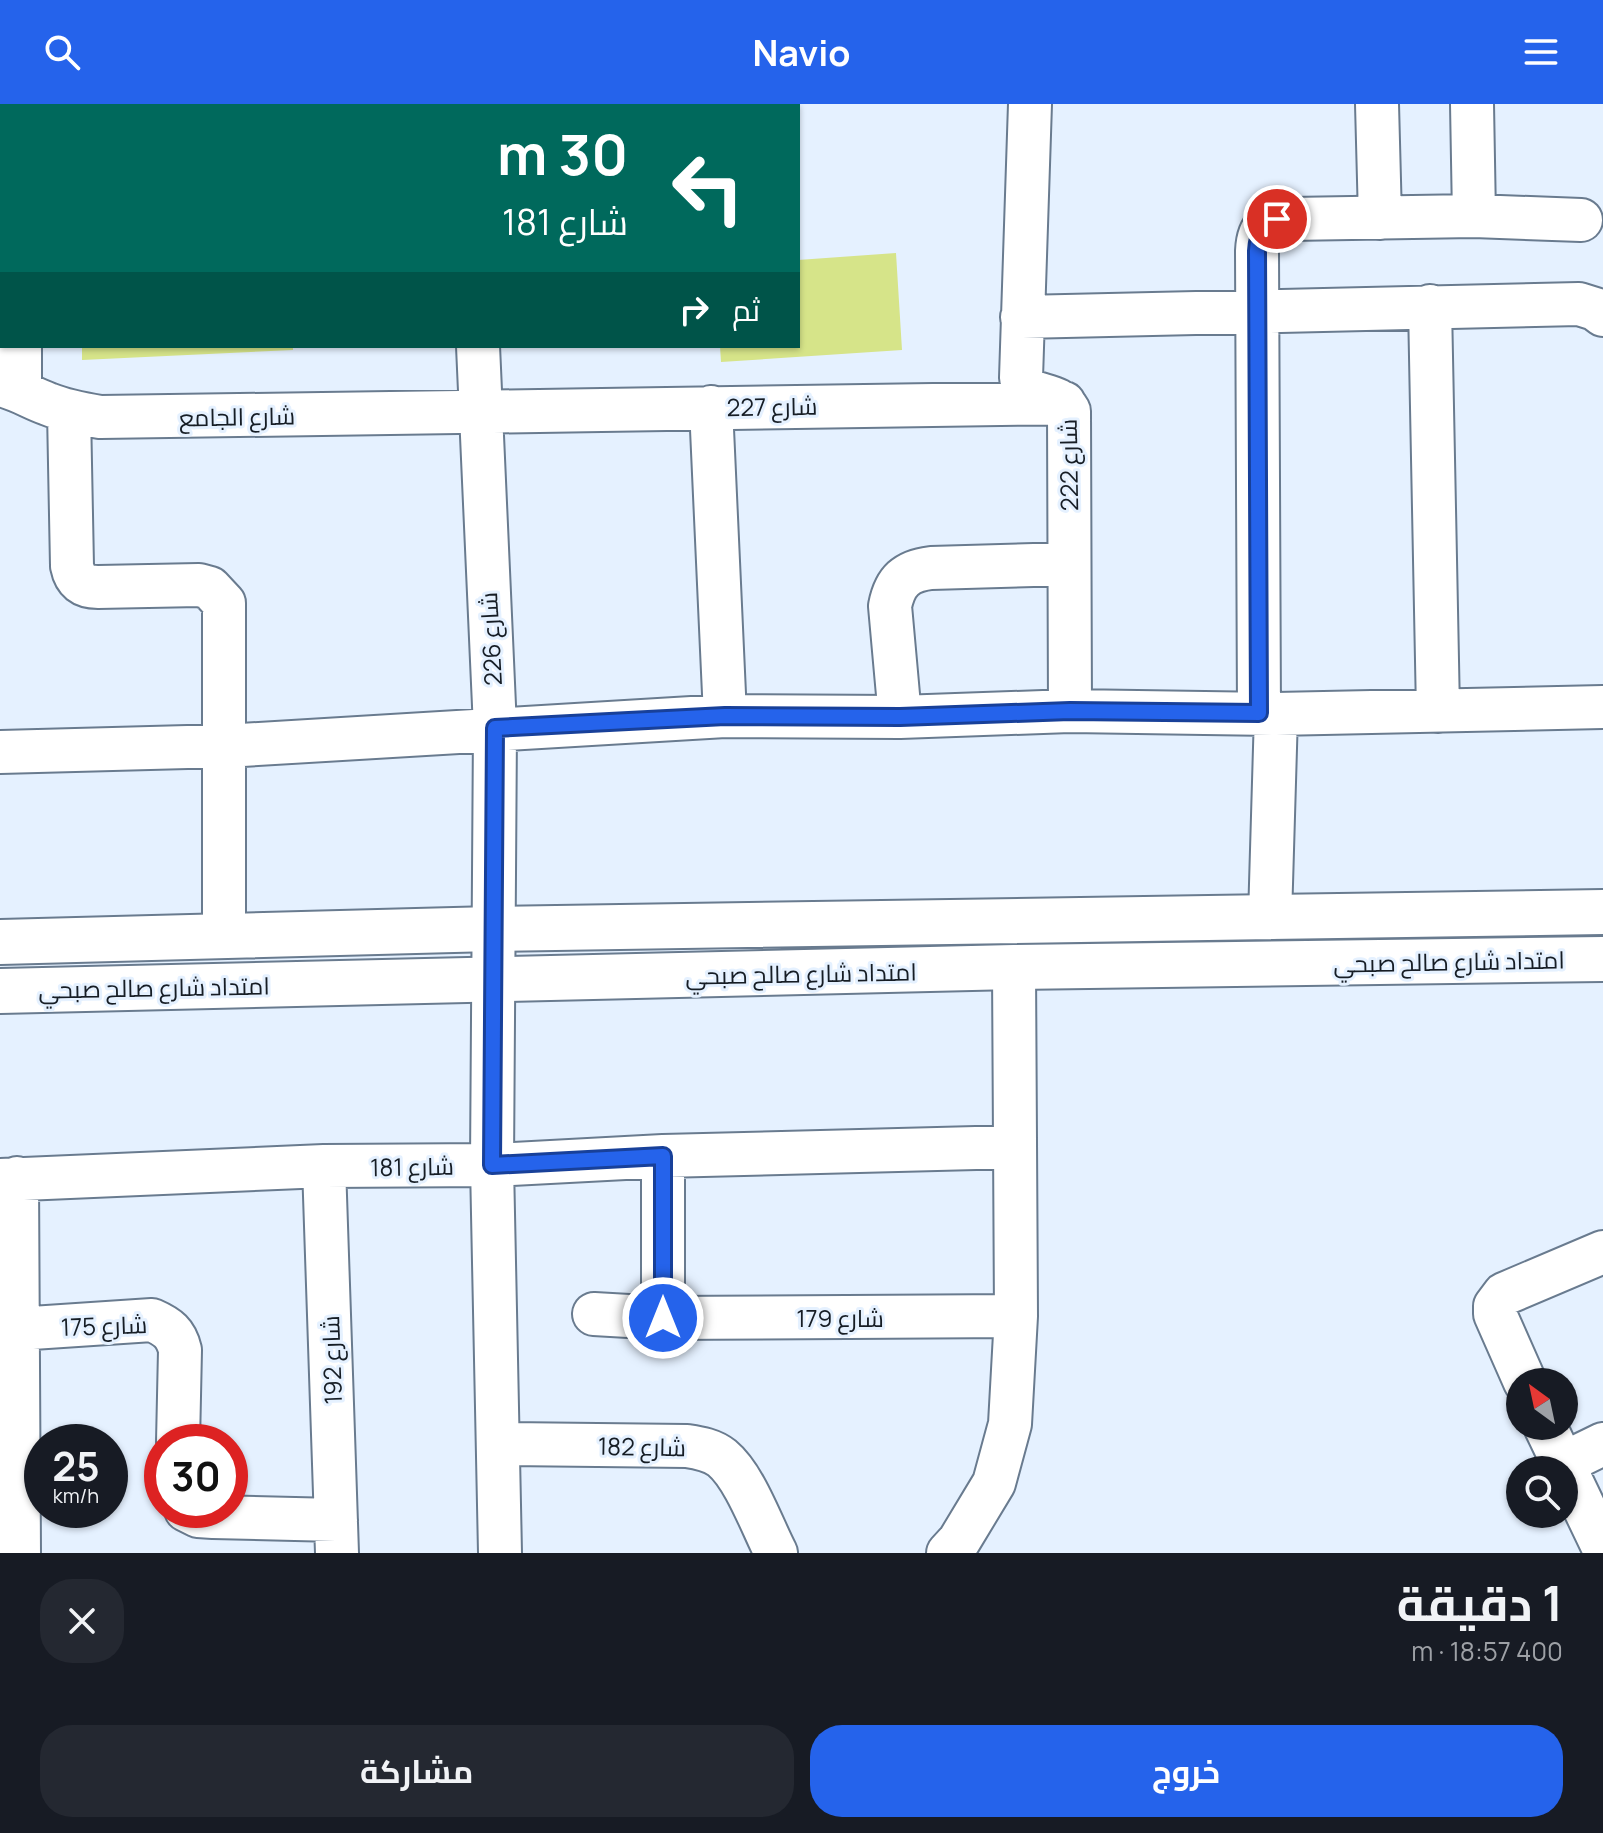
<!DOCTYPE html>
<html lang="ar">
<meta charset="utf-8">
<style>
:root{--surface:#171b24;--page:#242831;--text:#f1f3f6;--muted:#9ea1a6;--accent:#2563eb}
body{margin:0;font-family:Manrope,Cairo,sans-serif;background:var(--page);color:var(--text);direction:rtl;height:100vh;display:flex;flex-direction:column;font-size:30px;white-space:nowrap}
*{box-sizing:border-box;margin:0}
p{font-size:26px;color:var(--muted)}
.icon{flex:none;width:44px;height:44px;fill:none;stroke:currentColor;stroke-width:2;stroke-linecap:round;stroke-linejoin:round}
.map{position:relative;height:1449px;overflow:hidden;direction:ltr}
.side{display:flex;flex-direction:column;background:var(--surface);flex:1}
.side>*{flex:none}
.guide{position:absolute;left:0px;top:0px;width:800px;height:244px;box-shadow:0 2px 6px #0004;direction:rtl;background:#00695c;color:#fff;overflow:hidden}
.needle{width:52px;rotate:327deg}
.tools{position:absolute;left:1506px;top:1264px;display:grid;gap:16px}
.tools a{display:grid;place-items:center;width:72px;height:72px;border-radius:50%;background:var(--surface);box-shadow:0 2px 6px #0004;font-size:40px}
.speed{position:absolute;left:24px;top:1320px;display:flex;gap:16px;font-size:40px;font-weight:700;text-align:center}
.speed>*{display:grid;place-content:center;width:104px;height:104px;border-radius:50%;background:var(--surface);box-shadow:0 2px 6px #0004;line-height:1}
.speed small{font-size:20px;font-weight:400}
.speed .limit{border:12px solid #d22;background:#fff;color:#111}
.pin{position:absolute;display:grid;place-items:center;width:68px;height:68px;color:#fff;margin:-34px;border:4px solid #fff;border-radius:50%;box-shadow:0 2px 8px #0007}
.me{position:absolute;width:88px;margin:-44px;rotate:0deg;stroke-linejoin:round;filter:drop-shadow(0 0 6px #0008)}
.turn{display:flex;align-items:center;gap:28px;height:168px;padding:0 40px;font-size:36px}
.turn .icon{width:104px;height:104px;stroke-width:2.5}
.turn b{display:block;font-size:56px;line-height:68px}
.then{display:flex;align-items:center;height:76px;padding:0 40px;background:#0003;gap:16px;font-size:30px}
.round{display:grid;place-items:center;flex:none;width:84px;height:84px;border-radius:32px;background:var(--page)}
.summary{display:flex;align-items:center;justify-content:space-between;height:136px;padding:0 40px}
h1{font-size:48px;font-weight:700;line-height:60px}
.cta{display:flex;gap:16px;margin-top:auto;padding:16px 40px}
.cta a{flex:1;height:92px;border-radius:32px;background:var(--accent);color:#fff;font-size:32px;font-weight:700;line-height:92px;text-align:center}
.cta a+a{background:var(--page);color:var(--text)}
header{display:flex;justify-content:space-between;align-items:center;height:104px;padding:0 40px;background:var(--accent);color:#fff;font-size:36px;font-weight:700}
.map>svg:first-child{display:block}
.green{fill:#d6e489}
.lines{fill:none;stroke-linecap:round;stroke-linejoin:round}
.minor-casing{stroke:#697b8f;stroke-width:46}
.tertiary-casing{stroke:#697b8f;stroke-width:48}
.minor{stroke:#fff;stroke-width:42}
.tertiary{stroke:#fff;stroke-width:44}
.route-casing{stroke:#184099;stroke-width:20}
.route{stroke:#2563eb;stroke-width:14}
.labels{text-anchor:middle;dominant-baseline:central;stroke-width:6;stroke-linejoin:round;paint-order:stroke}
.street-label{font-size:24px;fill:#161d25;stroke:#e5f1ff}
</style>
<header><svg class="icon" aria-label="menu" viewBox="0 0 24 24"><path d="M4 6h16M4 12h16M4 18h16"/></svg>Navio<svg class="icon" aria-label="search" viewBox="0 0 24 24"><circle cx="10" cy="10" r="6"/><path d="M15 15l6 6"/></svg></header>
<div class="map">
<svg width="1603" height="1449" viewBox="0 0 1603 1449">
<rect width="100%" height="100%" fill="#e5f1ff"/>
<path class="green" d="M896 149 902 246 721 258 720 242H798V156Z
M82 242H293V246L82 256Z"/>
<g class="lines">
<defs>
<path id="minor" d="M19 0V2
M472 0V2
M1030 0 1021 274 1027 285C1042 293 1060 291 1069 307L1070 607
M1377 0 1380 114
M1472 0 1474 112
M1430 202 1438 607
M1022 213 1579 200 1595 205 1603 211
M20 242V285
M478 242 495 624 492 1061 500 1449
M0 281C18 285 31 294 48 300 65 307 82 310 100 313 421 310 743 303 1064 299
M711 303 725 612
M69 308 72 462C75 477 83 483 98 483L199 481 210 484 224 499V831
M1259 609 1257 147C1258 123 1267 116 1290 115L1474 112 1581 116
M900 613 890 502C895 477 906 467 931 464L1069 460
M0 648 225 642 725 612 900 613 1070 607 1276 610 1603 603
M1270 814 1276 610
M324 1062 337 1449
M17 1074 19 1449
M0 1076 324 1062 492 1061 663 1052 1015 1043
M594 1210 663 1214 1016 1212
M663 1214V1052
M17 1225 152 1216C168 1223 176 1229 180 1246L178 1338
M1525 1278 1495 1210V1202L1504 1190 1603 1148
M1545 1322 1603 1443
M498 1340 687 1342C700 1344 712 1346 722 1354 745 1373 762 1422 776 1449
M1562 1360 1603 1340
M186 1406 198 1412 213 1413 336 1416
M948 1449 959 1437 994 1379 1010 1320 1016 1212 1014 863"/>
<path id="tertiary" d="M0 838 492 825 1603 808
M0 887 1014 863 1603 855"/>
</defs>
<use href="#minor" class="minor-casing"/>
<use href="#tertiary" class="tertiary-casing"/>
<use href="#minor" class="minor"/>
<use href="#tertiary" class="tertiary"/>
</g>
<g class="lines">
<defs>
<path id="route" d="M663 1214V1052L492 1061 495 624 725 612 900 613 1070 607 1259 609 1257 147C1258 130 1262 123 1277 115"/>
</defs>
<use href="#route" class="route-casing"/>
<use href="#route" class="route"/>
</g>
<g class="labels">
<g class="street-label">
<text transform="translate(772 302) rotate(-1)">شارع 227</text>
<text transform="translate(237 312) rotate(-1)">شارع الجامع</text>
<text transform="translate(1068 361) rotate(-91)">شارع 222</text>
<text transform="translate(490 535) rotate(-93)">شارع 226</text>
<text transform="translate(1449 857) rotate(-1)">امتداد شارع صالح صبحي</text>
<text transform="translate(801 869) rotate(-1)">امتداد شارع صالح صبحي</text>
<text transform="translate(154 883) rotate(-1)">امتداد شارع صالح صبحي</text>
<text transform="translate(412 1062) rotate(-1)">شارع 181</text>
<text x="840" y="1213">شارع 179</text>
<text transform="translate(104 1221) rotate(-2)">شارع 175</text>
<text transform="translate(331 1256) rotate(-92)">شارع 192</text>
<text transform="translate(642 1342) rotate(1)">شارع 182</text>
</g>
</g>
</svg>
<div class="tools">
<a><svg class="needle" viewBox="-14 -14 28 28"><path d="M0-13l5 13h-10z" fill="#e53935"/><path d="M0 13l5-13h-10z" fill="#9ea1a6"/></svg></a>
<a><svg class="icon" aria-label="search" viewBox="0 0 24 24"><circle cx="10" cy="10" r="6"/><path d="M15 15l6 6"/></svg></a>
</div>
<div class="speed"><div>25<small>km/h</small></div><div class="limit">30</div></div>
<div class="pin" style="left:1277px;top:115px;background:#d93025"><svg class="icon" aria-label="arrive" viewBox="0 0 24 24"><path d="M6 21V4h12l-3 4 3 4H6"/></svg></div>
<svg class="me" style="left:663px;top:1214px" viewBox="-20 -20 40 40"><circle r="17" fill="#2563eb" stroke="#fff" stroke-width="3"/><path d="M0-11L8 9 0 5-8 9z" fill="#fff"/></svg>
<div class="guide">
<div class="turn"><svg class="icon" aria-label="left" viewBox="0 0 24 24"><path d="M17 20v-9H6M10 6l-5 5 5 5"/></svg><div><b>30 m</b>شارع 181</div></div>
<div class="then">ثم<svg class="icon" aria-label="right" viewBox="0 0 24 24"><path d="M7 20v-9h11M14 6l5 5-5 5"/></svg></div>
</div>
</div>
<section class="side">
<div class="summary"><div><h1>1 دقيقة</h1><p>400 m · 18:57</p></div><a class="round"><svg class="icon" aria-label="close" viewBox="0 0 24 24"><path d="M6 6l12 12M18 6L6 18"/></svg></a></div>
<div class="cta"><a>خروج</a><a>مشاركة</a></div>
</section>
